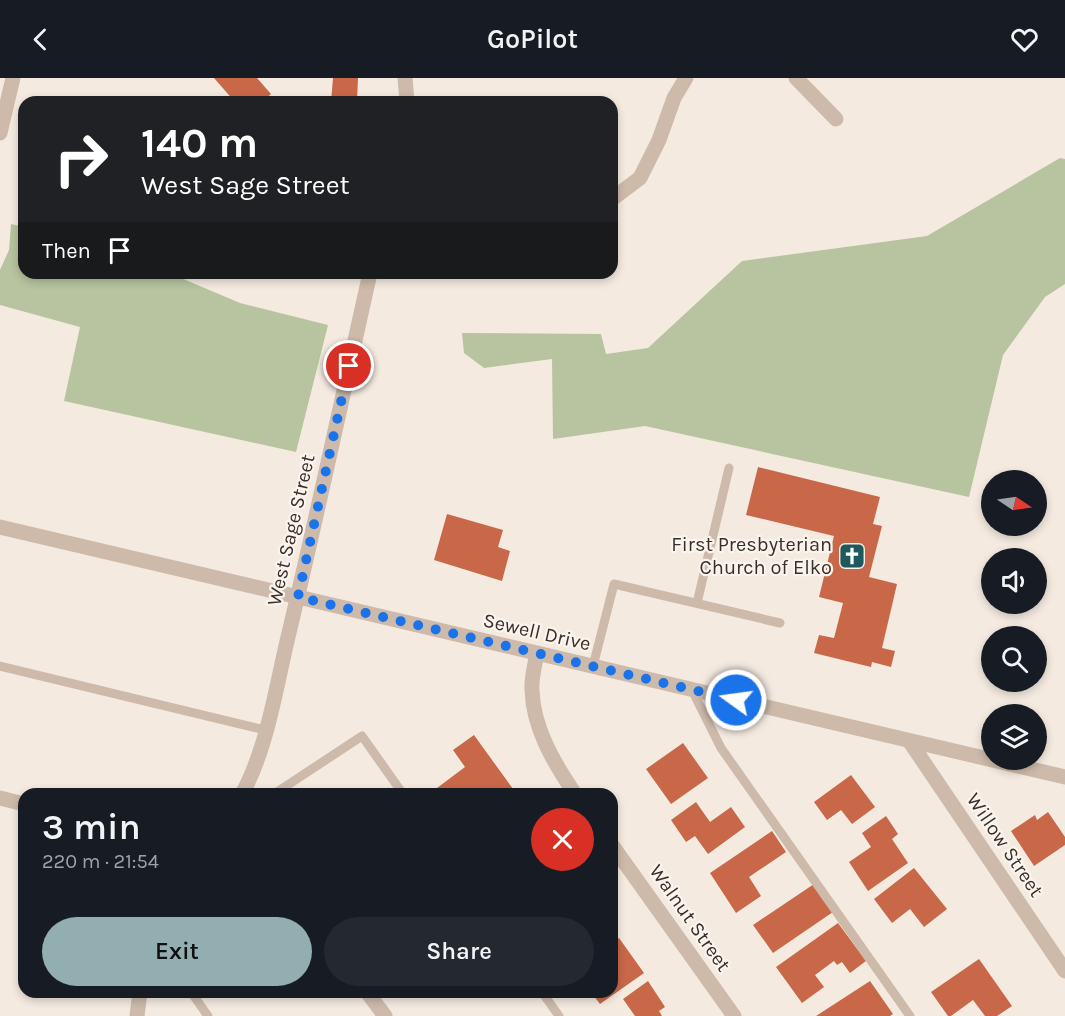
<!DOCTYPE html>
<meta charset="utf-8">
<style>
:root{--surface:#171b24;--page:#242831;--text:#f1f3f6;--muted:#9ea1a6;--accent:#92aeb1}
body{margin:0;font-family:Karla,sans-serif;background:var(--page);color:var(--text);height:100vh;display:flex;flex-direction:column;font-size:22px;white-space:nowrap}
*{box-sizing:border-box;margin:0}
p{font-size:20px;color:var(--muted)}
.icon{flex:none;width:33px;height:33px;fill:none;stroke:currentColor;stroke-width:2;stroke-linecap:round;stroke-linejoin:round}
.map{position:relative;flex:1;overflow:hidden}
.drawer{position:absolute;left:18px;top:710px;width:600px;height:210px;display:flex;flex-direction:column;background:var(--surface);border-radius:18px;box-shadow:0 3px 9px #0003}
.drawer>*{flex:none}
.top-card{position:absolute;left:18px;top:18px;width:600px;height:183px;border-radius:18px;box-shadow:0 3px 9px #0003;background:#202124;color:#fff;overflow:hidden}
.needle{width:39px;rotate:103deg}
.buttons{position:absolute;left:981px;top:392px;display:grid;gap:12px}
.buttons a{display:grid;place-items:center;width:66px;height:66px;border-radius:50%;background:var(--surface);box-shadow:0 3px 9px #0003;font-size:30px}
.pin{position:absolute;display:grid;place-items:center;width:51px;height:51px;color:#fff;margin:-26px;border:3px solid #fff;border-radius:50%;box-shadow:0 2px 6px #0007}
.me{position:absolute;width:66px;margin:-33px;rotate:284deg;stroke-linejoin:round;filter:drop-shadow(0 0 4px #0008)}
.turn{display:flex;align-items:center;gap:21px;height:126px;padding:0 24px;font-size:27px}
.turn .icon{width:78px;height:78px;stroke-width:2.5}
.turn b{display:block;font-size:42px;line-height:51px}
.then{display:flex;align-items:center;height:57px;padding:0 24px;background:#0003;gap:12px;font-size:22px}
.round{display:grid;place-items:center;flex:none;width:63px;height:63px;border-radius:32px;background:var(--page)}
.head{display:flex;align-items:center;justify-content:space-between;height:102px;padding:0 24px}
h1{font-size:36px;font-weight:600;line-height:45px}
.button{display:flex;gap:12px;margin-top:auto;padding:12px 24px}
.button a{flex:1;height:69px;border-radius:36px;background:var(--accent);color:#111;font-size:24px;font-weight:600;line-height:69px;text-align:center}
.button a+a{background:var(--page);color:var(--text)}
header{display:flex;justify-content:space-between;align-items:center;height:78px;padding:0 24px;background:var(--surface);font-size:27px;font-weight:600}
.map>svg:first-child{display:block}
.green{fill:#b7c49f}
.building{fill:#c86849}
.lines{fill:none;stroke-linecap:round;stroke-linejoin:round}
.service{stroke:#cdbaab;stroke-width:9}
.minor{stroke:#cdbaab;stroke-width:15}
.tertiary{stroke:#cdbaab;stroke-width:15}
.route{stroke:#1a73e8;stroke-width:10;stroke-dasharray:0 18}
.labels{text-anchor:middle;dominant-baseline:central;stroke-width:4.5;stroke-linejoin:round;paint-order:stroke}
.street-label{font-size:20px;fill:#3a2f2a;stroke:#fbf4ed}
.poi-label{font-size:20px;fill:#3a2f2a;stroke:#fbf4ed;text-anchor:end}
</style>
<header><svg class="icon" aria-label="back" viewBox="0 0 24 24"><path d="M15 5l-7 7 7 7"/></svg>GoPilot<svg class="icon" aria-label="heart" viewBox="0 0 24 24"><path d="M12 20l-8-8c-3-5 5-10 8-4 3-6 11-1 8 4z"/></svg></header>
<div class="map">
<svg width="1065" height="938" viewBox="0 0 1065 938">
<rect width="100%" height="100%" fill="#f4eae0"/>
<path class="green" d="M1060 80 1065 81V206L1045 219 1003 277 969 419 645 348 553 361 552 281 484 290 464 275 462 255 601 256 606 276 648 270 742 183 927 158Z
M11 146 24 149V195H169L240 225 328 247 296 374 64 323 80 249 0 227V192L9 172Z"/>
<path class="building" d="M214 0H257L271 16 262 24H235Z
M333 0H358L357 24H331Z
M758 389 880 419 873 446 882 448 869 499 897 506 882 570 895 573 891 589 872 584 871 589 814 575 819 557 834 560 843 525 819 519 834 458 746 437Z
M447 436 503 452 498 469 510 473 502 503 434 482Z
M474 657 513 711 506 716H481L479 713 476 716H429L465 689 453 672Z
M683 665 708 700 671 726 646 691Z
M851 697 875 729 852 746 841 732 827 742 814 724Z
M696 724 710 744 731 729 745 749 708 776 695 758 686 764 671 742Z
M1048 734 1065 759V767L1034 788 1011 753 1035 737 1037 742Z
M886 738 898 756 892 761 908 785 868 813 849 784 871 769 862 755Z
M772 753 786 774 749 799 761 818 736 835 710 795Z
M914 790 947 831 924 849 910 831 892 845 874 821Z
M814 806 833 834 773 875 753 847Z
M838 845 866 883 850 895 842 884 837 887 834 883 815 897 824 909 802 925 776 889Z
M619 860 644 895 600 926 591 914H612V865Z
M979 881 1012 928 997 938H985L973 922 951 938H948L931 914Z
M648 903 665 929 659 933 662 938H635L623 921Z
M870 903 893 936 890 938H816Z"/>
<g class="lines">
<path class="service" d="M697 525 729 390
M0 588 265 652
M593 588 614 506 780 545
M692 612 721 670 910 938
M274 716 362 658 403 716
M191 914 208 938
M542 914 559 938"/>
<path class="minor" d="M796 0 836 41
M0 55 13 0
M612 121 640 100 659 62 674 20 686 0
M0 449 1065 699
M537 575C535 587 531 600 532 612 533 650 554 685 575 716
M910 664 1065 893
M0 720 24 726
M612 767 734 938
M367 914 385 938"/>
<path class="tertiary" d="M405 0 407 24
M242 716C267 671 276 609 288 559 317 438 343 316 370 195
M137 938 140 914"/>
</g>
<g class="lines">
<path class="route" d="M349 288 298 519 736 622"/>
</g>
<defs>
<symbol id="church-square" viewBox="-11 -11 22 22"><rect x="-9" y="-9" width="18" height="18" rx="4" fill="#1e595d" stroke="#fbf4ed"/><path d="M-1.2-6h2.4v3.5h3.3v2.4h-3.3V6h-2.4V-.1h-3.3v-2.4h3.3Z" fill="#fff"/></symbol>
</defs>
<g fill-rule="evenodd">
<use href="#church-square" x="837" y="463" width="30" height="30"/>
</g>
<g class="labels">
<g class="street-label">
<text transform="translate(291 452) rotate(-77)">West Sage Street</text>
<text transform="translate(537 554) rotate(13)">Sewell Drive</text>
<text transform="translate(1005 767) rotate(56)">Willow Street</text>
<text transform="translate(690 840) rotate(55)">Walnut Street</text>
</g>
<g class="poi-label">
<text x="832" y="466">First Presbyterian<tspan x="832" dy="23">Church of Elko</tspan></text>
</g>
</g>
</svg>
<div class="buttons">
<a><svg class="needle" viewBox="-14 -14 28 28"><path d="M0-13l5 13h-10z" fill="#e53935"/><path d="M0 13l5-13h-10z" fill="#9ea1a6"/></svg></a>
<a><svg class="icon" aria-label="sound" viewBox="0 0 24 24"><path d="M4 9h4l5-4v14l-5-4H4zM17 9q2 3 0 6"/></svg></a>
<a><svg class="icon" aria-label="search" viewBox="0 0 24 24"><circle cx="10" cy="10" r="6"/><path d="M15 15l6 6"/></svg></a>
<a><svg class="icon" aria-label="layers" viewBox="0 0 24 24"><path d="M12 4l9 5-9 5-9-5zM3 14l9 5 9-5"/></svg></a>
</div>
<div class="pin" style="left:349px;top:288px;background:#d93025"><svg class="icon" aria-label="arrive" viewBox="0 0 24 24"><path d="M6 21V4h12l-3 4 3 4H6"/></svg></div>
<svg class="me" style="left:736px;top:622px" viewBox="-20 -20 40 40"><circle r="17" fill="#1a73e8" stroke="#fff" stroke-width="3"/><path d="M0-11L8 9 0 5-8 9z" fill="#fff"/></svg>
<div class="top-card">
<div class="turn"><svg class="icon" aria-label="right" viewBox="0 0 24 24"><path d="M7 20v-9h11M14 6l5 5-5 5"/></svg><div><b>140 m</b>West Sage Street</div></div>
<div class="then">Then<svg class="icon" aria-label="arrive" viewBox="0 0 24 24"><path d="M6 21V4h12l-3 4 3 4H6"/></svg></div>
</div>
<section class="drawer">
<div class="head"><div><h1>3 min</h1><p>220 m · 21:54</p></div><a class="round" style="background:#d93025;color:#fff"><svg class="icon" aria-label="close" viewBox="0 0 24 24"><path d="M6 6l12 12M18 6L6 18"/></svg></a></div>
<div class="button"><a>Exit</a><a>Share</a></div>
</section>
</div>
